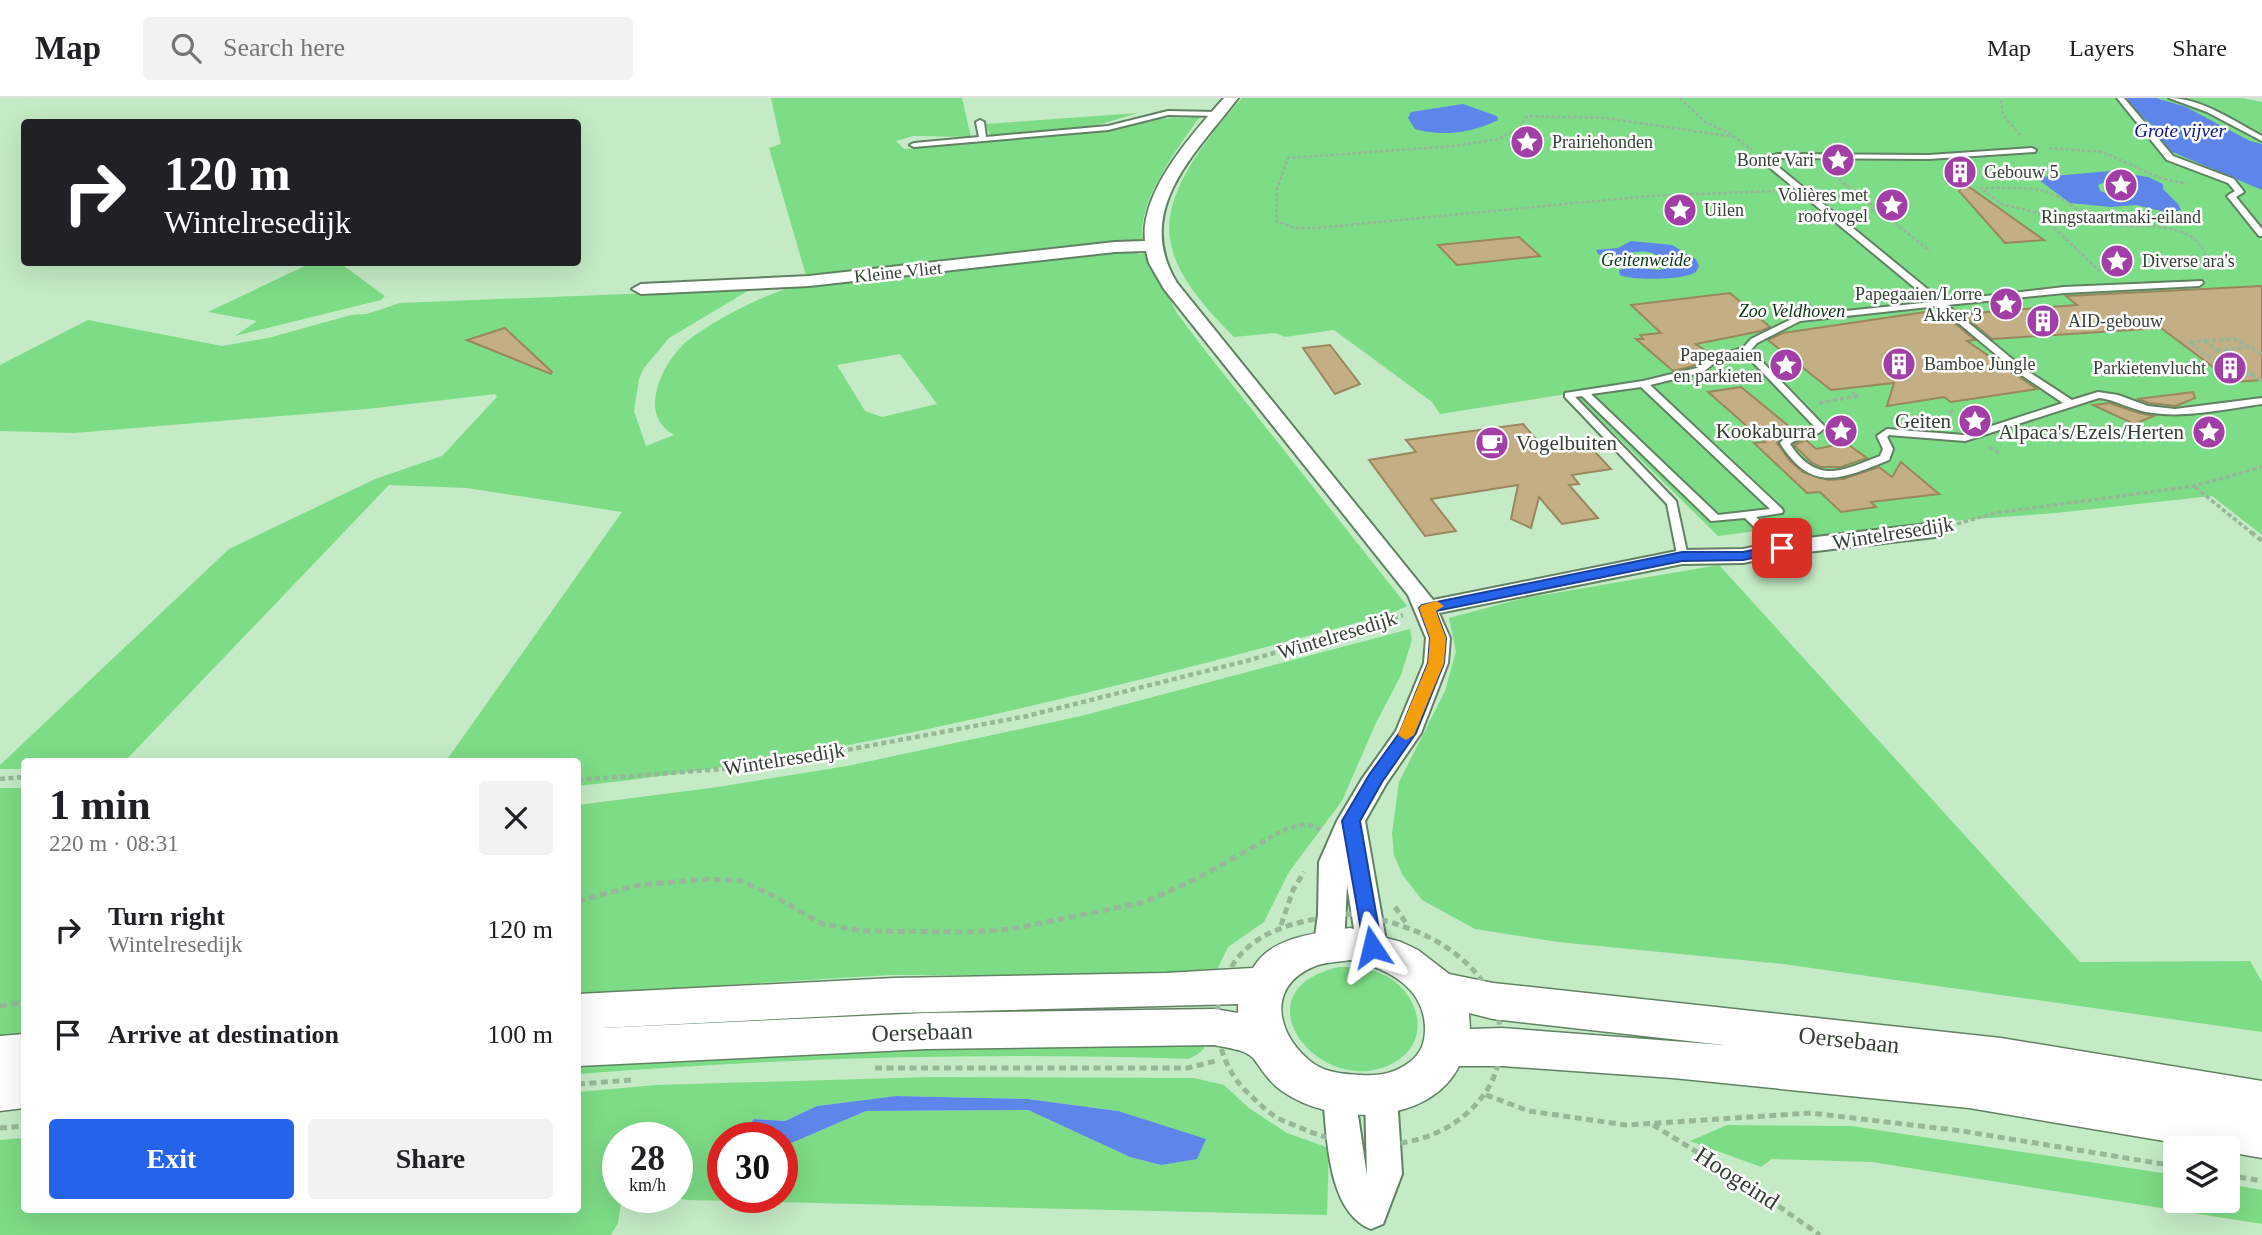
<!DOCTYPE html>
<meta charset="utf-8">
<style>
:root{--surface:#fff;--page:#f2f2f2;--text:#202124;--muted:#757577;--line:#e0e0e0;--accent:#2563eb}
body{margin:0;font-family:"Times New Roman",serif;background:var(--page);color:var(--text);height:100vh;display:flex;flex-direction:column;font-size:26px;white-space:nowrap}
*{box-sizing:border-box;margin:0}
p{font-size:23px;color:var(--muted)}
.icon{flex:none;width:38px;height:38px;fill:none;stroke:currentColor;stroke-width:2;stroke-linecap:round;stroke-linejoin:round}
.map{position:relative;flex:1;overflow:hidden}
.side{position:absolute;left:21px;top:660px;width:560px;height:455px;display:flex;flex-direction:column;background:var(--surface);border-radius:7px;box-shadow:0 7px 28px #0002}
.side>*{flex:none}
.guide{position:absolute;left:21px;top:21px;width:560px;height:147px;border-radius:7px;box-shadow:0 7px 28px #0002;background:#202124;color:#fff;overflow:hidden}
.buttons{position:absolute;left:2163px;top:1038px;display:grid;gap:14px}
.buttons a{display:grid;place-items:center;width:77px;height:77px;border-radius:7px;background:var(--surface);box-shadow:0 7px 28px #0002;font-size:35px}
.speed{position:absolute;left:602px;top:1024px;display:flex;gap:14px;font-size:35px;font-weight:700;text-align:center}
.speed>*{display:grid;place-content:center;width:91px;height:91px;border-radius:50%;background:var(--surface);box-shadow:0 7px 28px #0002;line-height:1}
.speed small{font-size:18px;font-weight:400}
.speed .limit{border:10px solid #d22;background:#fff;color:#111}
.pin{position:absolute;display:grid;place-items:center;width:60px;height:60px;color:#fff;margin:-30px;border-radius:14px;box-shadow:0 4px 10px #0006}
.me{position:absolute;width:77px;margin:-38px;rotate:350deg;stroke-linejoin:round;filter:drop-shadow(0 0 5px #0008)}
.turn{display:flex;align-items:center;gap:24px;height:147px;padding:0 28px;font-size:32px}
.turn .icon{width:91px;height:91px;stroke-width:2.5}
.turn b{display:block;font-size:49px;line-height:60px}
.round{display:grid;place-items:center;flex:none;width:74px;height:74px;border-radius:7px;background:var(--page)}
.headline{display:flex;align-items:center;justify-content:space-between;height:119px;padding:0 28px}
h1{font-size:42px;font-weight:800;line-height:52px}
.primary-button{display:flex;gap:14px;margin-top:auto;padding:14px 28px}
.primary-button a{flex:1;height:80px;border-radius:7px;background:var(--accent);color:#fff;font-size:28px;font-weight:800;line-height:80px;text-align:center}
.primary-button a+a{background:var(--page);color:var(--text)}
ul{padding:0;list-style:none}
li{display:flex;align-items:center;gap:21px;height:105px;padding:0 28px}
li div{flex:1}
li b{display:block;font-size:26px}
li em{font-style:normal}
header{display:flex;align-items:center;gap:42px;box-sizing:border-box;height:98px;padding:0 35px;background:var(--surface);border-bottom:2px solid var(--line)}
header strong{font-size:33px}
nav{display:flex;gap:38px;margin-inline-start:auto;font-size:24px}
.search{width:490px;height:63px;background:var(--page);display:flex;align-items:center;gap:18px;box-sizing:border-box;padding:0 24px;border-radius:7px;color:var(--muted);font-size:26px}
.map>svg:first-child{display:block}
.green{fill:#7ddc86;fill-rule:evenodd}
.water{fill:#5d85ea;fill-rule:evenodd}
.building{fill:#c3af83;stroke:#9a875d;stroke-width:2}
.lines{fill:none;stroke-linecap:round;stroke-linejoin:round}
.service-casing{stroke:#608262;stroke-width:4}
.minor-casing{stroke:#608262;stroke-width:4}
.secondary-casing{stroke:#608262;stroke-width:3}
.path-far3{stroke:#98b799;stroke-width:2.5;stroke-dasharray:3.5 2;stroke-linecap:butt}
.path-far2{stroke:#98b799;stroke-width:3.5;stroke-dasharray:4.5 2.5;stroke-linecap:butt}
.path-far1{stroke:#98b799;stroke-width:4.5;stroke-dasharray:5 3.5;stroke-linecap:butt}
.path{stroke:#98b799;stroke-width:5;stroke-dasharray:7 4.5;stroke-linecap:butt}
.service{fill:#fff;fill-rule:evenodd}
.minor{fill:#fff;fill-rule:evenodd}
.secondary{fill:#fff;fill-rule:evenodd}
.route{fill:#2563eb;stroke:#184099;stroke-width:2}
.slow{fill:#f59e0b}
.labels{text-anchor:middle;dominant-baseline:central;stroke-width:5;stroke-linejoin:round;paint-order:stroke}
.far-poi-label{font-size:18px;fill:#324132;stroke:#fff;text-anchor:start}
.far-park-label{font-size:18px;font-style:italic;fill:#0b3512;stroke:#fff}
.far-street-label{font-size:18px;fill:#324132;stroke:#fff}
.far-water-label{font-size:19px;font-style:italic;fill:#09118b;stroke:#fff}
.poi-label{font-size:21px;fill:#324132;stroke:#fff;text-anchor:end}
.street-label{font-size:21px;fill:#324132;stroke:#fff}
.near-street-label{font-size:24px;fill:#324132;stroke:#fff}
</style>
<header>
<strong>Map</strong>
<div class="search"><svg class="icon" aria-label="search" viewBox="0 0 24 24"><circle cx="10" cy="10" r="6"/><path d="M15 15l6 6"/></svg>Search here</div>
<nav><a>Map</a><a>Layers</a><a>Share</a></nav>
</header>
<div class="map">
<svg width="2262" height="1137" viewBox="0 0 2262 1137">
<rect width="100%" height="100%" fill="#c5ebc6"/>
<path class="green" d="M771 0H962L971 39 913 38 896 43 904 51 1119 30 1148 21 1200 19C1177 50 1135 106 1143 145L807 181 769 50 781 46Z
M1242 0H2243L2262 4V437L2212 398 2056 415 1937 424 1872 439 1803 440 1791 431 1802 427 1718 438 1573 295 1440 316 1432 304 1334 232 1285 239 1275 235 1234 239C1208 212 1176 180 1170 141 1162 92 1212 35 1242 0Z
M1138 15 1085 31 990 38 986 26Z
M1134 151 1139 156H1146L1177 215 1200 246 1407 508 1390 516C1123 588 853 659 578 688V663H446L622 414 467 390 389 387 125 663H24V671H0V667L229 451 375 381 442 358 497 299 495 296 487 297 367 311 74 335 0 333V267L88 222 222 248 268 240 351 217 367 216 400 205 751 191 669 240 644 270 639 281 634 313 646 348 674 337C661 330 654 318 655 302 657 283 667 264 680 250 698 230 766 195 793 189 800 188 807 189 814 188V185ZM900 256 937 306 882 319 865 313 837 267Z
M311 165H340L385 198 381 202 235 238 257 223 208 214Z
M1719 467 2080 864 2250 863 2262 884V934L1783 866 1558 844 1475 831 1422 802 1402 776 1394 757 1392 735 1399 684 1445 593 1456 553 1449 520 1520 501Z
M1410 531 1412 542 1401 577 1375 627 1342 703 1289 774 1264 824 1228 849 1214 878 891 877 578 896V707L718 689 847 668 1081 618Z
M0 690H24V940L0 942Z
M1339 869C1357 869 1375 871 1391 881 1421 901 1430 944 1395 964 1323 1006 1232 893 1339 869Z
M1207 943C1204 954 1197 957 1188 961 985 954 780 960 578 976V953L613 950Z
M930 979 1194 980 1224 987 1249 1010 1287 1035 1329 1050 1327 1117 687 1102 669 1099H677V1040H618V1099H622L618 1125 611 1137H0V1042L24 1040V1111H578V994L656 987ZM896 998 1028 1001 1118 1013 1161 1067 1130 1059 1028 1012 866 1013 782 1049V1099H723V1040L750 1039 742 1034 754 1021 785 1023 817 1008Z
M1727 1027 1851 1028 2175 1077V1102H2228V1086L2262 1092V1126L1872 1064 1772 1061 1761 1069 1690 1043Z"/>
<path class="water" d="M2128 0H2156L2186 9 2250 43 2262 46V92L2163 50 2151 35 2156 31 2128 6Z
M1463 6 1497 18 1498 22C1473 35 1441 39 1415 31L1408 20 1411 14Z
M2110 73 2148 79 2163 86V91L2178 106 2181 112 2169 115 2136 107 2111 109 2070 105 2039 82 2043 79ZM2114 80 2133 83 2139 90C2128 97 2112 98 2100 93L2098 87Z
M1631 143 1672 147 1696 161 1699 168 1696 174C1684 182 1633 183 1620 177L1619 172 1630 169 1660 172 1665 170 1666 164C1642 140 1621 166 1598 156L1596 152 1618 150Z
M896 998 1028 1001 1118 1013 1206 1041 1197 1061 1161 1067 1130 1059 1028 1012 866 1013 782 1049V1040L750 1039 742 1034 754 1021 785 1023 817 1008Z"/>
<path class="building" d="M1965 86 2044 142 2005 145 1959 93Z
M1519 139 1540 158 1457 167 1438 147Z
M2262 188V282L2233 284 2161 230 1992 241 1962 216 2077 207 2066 198Z
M1730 195 1770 229 1761 233 1696 246 1710 256 1693 268 1673 273 1636 241H1643L1640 237 1661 235 1631 207Z
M1925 214 1931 218 1945 217 1975 242 1967 243 2037 291 1951 304 1944 299 1887 308 1894 285 1831 292 1768 242 1783 235Z
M505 230 552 274 551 276 467 242Z
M1330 247 1360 286 1335 296 1303 250Z
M1741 289 1796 334 1783 339 1777 345 1790 363 1803 374 1829 382 1843 381 1879 369 1892 379 1901 364 1939 396 1871 404 1876 409 1841 414 1820 394 1807 395 1754 345 1765 344 1708 294Z
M2193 294 2195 300 2176 308 2149 305 2137 301Z
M2109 305 2139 315 2154 318 2134 326 2093 307Z
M1523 326 1543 349 1584 342 1611 371 1572 377 1579 386 1569 387 1598 420 1562 426 1539 399 1531 430 1511 421 1518 387 1431 401 1456 433 1425 438 1369 362 1416 354 1406 342Z
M1806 342 1816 351 1846 345 1867 360 1841 369H1821L1812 365 1794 347Z"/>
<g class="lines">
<defs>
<path id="service" d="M2117 0H2124L2173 58 2234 81 2244 94 2236 99 2262 131V138H2259L2227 98 2235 93 2228 85 2167 62Z
M2169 0C2201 0 2234 23 2262 38V43L2207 14Z
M1168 13 1216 14 1219 16 1216 18 1168 17 1108 32 914 49 910 47 914 45 979 39 976 24 980 22 984 24 986 39 1108 28Z
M2032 50 2036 52 2035 54 1929 61 1779 60 1771 63 1942 203 2064 189 2202 183 2203 185 2199 188 2064 195 1947 207 2023 270 2072 302 2098 294 2118 297 2148 308 2175 311 2262 300V306C2225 311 2184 321 2146 314 2130 311 2116 302 2099 300L1965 343 1889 337 1887 339 1893 351 1889 362C1841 381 1812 396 1780 345 1791 333 1805 339 1815 329L1744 255 1717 263 1703 274 1650 287 1782 411 1783 413 1782 415 1756 419 1786 448 1788 450 1786 452H1778L1745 420 1711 423 1582 298 1575 299 1676 403 1688 459 1682 462 1678 461 1667 406 1565 299V295L1643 283 1697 270 1711 259 1743 250 1751 241 1798 218 1932 204 1763 64V60L1778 56 1929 57ZM1938 208 2017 274 2063 305 1964 337 1887 331 1877 338 1883 351 1880 358C1842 373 1817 387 1790 346 1803 336 1814 343 1825 329L1751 252 1757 245 1800 223ZM1641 289 1770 411 1718 417 1591 296Z"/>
<path id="minor" d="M1224 0H1238C1196 55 1132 112 1177 185L1433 502 1682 452 1743 451 1782 443 1935 425 1943 427 1946 432 1943 437 1935 439 1782 457 1743 465 1682 466 1439 515 1450 540 1448 565 1421 635 1386 686 1365 723 1387 849 1383 857 1372 860 1361 857 1357 849 1347 787 1344 847 1340 855 1329 858 1318 855 1314 847 1318 816 1319 764 1337 723 1362 681 1396 633 1424 565 1426 540 1408 497 1164 191 1149 165 1146 153 1115 154 809 188 641 196 632 191 641 186 809 178 1115 144 1145 143C1140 93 1193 35 1224 0Z
M1339 983 1351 987 1355 997 1367 1078 1365 998 1369 988 1381 984 1393 988 1397 998 1402 1076 1383 1126 1371 1131C1327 1114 1327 1037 1323 997L1327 987Z"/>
<path id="secondary" d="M1350 830 1401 844 1418 852 1449 876 1493 885 2001 940 2262 983V1060L2228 1054V1050H2206L1969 1010 1673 980 1502 968H1459C1429 1028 1331 1028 1282 993 1270 985 1262 972 1254 961 1246 951 1226 950 1214 947L926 951 578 968V896L894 880 1166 875 1253 870C1271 838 1318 835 1350 830ZM1350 862C1387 870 1425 889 1425 931 1425 945 1421 955 1410 964 1393 976 1380 978 1360 977 1344 976 1328 975 1314 966 1278 940 1264 890 1313 869 1324 864 1339 864 1350 862ZM1238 906V915L1214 911 926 915 601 930 894 915ZM1469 915 1493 921 1724 947 1502 930 1470 931Z
M24 936V1010L0 1013V938Z"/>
</defs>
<use href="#service" class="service-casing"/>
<use href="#minor" class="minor-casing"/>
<use href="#secondary" class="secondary-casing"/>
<path class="path-far3" d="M1680 0 1705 24 1729 35 1752 52
M2001 2 2003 17 2021 38
M1735 39 1605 20 1527 18 1520 29 1499 41 1454 48 1288 60 1277 91 1276 123 1296 130H1317L1648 98 1775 93
M2049 50 2103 54 2157 79 2187 86
M1830 74 1930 153
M1854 113 1877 112
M2100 174 2039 115 2001 106 1981 90C2002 90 2031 88 2050 95 2071 103 2085 122 2107 126 2132 131 2162 124 2186 136 2203 144 2207 159 2211 175"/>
<path class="path-far2" d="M2204 243 2252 276 2235 278 2189 244Z
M2205 243 2234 241 2250 249
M2217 252 2250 249 2262 256
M2252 276 2262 283
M1819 305 1857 298 1852 294
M1947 322 1953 311
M1989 349 1999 355
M2195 389 2253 436
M1957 426 1995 415 2194 388 2262 369"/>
<path class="path-far1" d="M2251 434 2262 443
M0 681 24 679
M578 682 762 668 1027 618 1250 562 1403 517
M1261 745C1277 736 1303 718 1320 732"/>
<path class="path" d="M578 803 639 787 707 781 741 783 774 798 822 826 863 833 968 834 1012 831 1145 804 1196 781 1264 743
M1395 809 1408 828
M1347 816C1411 822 1493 858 1500 931 1502 952 1499 974 1487 992 1446 1054 1364 1058 1301 1030 1292 1026 1281 1023 1273 1017 1264 1011 1257 1003 1249 996 1207 958 1205 882 1252 846 1280 825 1314 821 1347 816Z
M1281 827 1293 792 1304 774
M0 908 24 904
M875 970H1188L1215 963
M578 986 632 982
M1486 997 1529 1013 1626 1027 1811 1015 1962 1033 2175 1068
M1653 1027 1728 1073 1820 1137
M0 1030 24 1028
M2228 1077 2262 1083"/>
<use href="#service" class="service"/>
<use href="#minor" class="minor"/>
<use href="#secondary" class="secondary"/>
</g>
<path class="route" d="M1782 446 1787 447 1789 450 1787 453 1743 462 1682 463 1436 513 1446 540 1444 565 1416 635 1382 684 1360 723 1382 849 1379 855 1372 857 1365 855 1342 723 1369 677 1400 634 1428 565 1430 540 1419 510 1422 507 1682 454H1743Z"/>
<path class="slow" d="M1437 503 1444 508 1436 513 1446 540 1444 565 1414 637 1406 642 1398 637 1428 565 1430 540 1419 510 1422 507Z"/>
<defs>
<symbol id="sight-disc" viewBox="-11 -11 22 22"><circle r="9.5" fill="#a23fa6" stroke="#fff"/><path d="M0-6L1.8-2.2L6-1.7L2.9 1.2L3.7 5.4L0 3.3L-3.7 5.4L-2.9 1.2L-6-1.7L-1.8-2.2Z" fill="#fff"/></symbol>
<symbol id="building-disc" viewBox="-11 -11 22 22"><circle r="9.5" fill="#a23fa6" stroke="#fff"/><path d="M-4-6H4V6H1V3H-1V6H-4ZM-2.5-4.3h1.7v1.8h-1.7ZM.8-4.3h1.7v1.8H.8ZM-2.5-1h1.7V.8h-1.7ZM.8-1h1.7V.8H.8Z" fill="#fff"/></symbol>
<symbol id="cafe-disc" viewBox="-11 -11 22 22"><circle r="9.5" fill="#a23fa6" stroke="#fff"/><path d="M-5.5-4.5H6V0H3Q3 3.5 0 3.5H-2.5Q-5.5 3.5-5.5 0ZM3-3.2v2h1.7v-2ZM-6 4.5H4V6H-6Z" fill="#fff"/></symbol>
</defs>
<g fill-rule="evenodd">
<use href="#sight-disc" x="1508" y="25" width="38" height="38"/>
<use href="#sight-disc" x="1819" y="43" width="38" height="38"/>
<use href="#building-disc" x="1941" y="55" width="38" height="38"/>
<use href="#sight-disc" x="2102" y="68" width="38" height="38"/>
<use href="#sight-disc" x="1873" y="88" width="38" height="38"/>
<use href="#sight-disc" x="1661" y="93" width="38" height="38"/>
<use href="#sight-disc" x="2098" y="144" width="38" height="38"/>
<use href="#sight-disc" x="1987" y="187" width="38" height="38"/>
<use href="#building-disc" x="2024" y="204" width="38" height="38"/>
<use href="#building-disc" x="1880" y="247" width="38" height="38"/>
<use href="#sight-disc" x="1767" y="248" width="38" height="38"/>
<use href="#building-disc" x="2211" y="251" width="38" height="38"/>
<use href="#sight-disc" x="1956" y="304" width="38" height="38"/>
<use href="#sight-disc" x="1822" y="314" width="38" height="38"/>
<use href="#sight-disc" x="2190" y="315" width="38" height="38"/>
<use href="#cafe-disc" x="1473" y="326" width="38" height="38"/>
</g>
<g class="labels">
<g class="far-poi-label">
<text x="1552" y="44">Prairiehonden</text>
<text x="1814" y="62" text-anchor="end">Bonte Vari</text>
<text x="1984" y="74">Gebouw 5</text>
<text x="1868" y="97" text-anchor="end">Volières met<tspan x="1868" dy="21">roofvogel</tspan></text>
<text x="1704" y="112">Uilen</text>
<text x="2121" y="119" text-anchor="middle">Ringstaartmaki-eiland</text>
<text x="2142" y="163">Diverse ara's</text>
<text x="1982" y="196" text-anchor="end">Papegaaien/Lorre<tspan x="1982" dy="21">Akker 3</tspan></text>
<text x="2068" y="223">AID-gebouw</text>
<text x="1762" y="257" text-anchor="end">Papegaaien<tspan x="1762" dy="21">en parkieten</tspan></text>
<text x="1924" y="266">Bamboe Jungle</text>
<text x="2206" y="270" text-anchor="end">Parkietenvlucht</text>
</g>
<g class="far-park-label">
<text x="1646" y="162">Geitenweide</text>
<text x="1792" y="213">Zoo Veldhoven</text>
</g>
<g class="far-street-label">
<text transform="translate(898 174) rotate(-6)">Kleine Vliet</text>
</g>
<g class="far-water-label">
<text x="2180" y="32">Grote vijver</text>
</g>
<g class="poi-label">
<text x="1951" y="323">Geiten</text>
<text x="1816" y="333">Kookaburra</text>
<text x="2184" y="334">Alpaca's/Ezels/Herten</text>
<text x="1516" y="345" text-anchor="start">Vogelbuiten</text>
</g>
<g class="street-label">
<text transform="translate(1893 435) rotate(-9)">Wintelresedijk</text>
<text transform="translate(1337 537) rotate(-17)">Wintelresedijk</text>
<text transform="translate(784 661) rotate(-9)">Wintelresedijk</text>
</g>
<g class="near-street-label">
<text transform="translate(922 934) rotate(-2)">Oersebaan</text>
<text transform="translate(1849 942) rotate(6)">Oersebaan</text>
<text transform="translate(1737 1080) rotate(33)">Hoogeind</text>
</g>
</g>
</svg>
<div class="buttons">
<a><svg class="icon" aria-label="layers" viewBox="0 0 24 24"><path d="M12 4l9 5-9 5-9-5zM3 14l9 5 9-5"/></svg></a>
</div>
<div class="speed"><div>28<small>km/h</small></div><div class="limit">30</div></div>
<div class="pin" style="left:1782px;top:450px;background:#d93025"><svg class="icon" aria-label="arrive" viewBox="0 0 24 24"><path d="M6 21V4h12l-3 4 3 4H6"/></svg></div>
<svg class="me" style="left:1372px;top:849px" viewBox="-20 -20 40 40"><path d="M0-17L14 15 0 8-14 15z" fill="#2563eb" stroke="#fff" stroke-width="4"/></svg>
<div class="guide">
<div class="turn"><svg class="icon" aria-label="right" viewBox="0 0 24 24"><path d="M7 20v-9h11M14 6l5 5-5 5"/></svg><div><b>120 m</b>Wintelresedijk</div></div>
</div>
<section class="side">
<div class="headline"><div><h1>1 min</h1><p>220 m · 08:31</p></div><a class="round"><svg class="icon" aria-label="close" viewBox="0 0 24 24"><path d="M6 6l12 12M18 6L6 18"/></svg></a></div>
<ul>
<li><svg class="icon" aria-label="right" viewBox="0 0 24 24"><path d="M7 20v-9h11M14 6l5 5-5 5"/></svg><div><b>Turn right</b><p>Wintelresedijk</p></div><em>120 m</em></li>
<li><svg class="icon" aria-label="arrive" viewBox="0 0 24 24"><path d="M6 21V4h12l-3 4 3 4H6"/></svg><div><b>Arrive at destination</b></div><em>100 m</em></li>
</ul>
<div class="primary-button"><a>Exit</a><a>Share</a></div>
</section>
</div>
